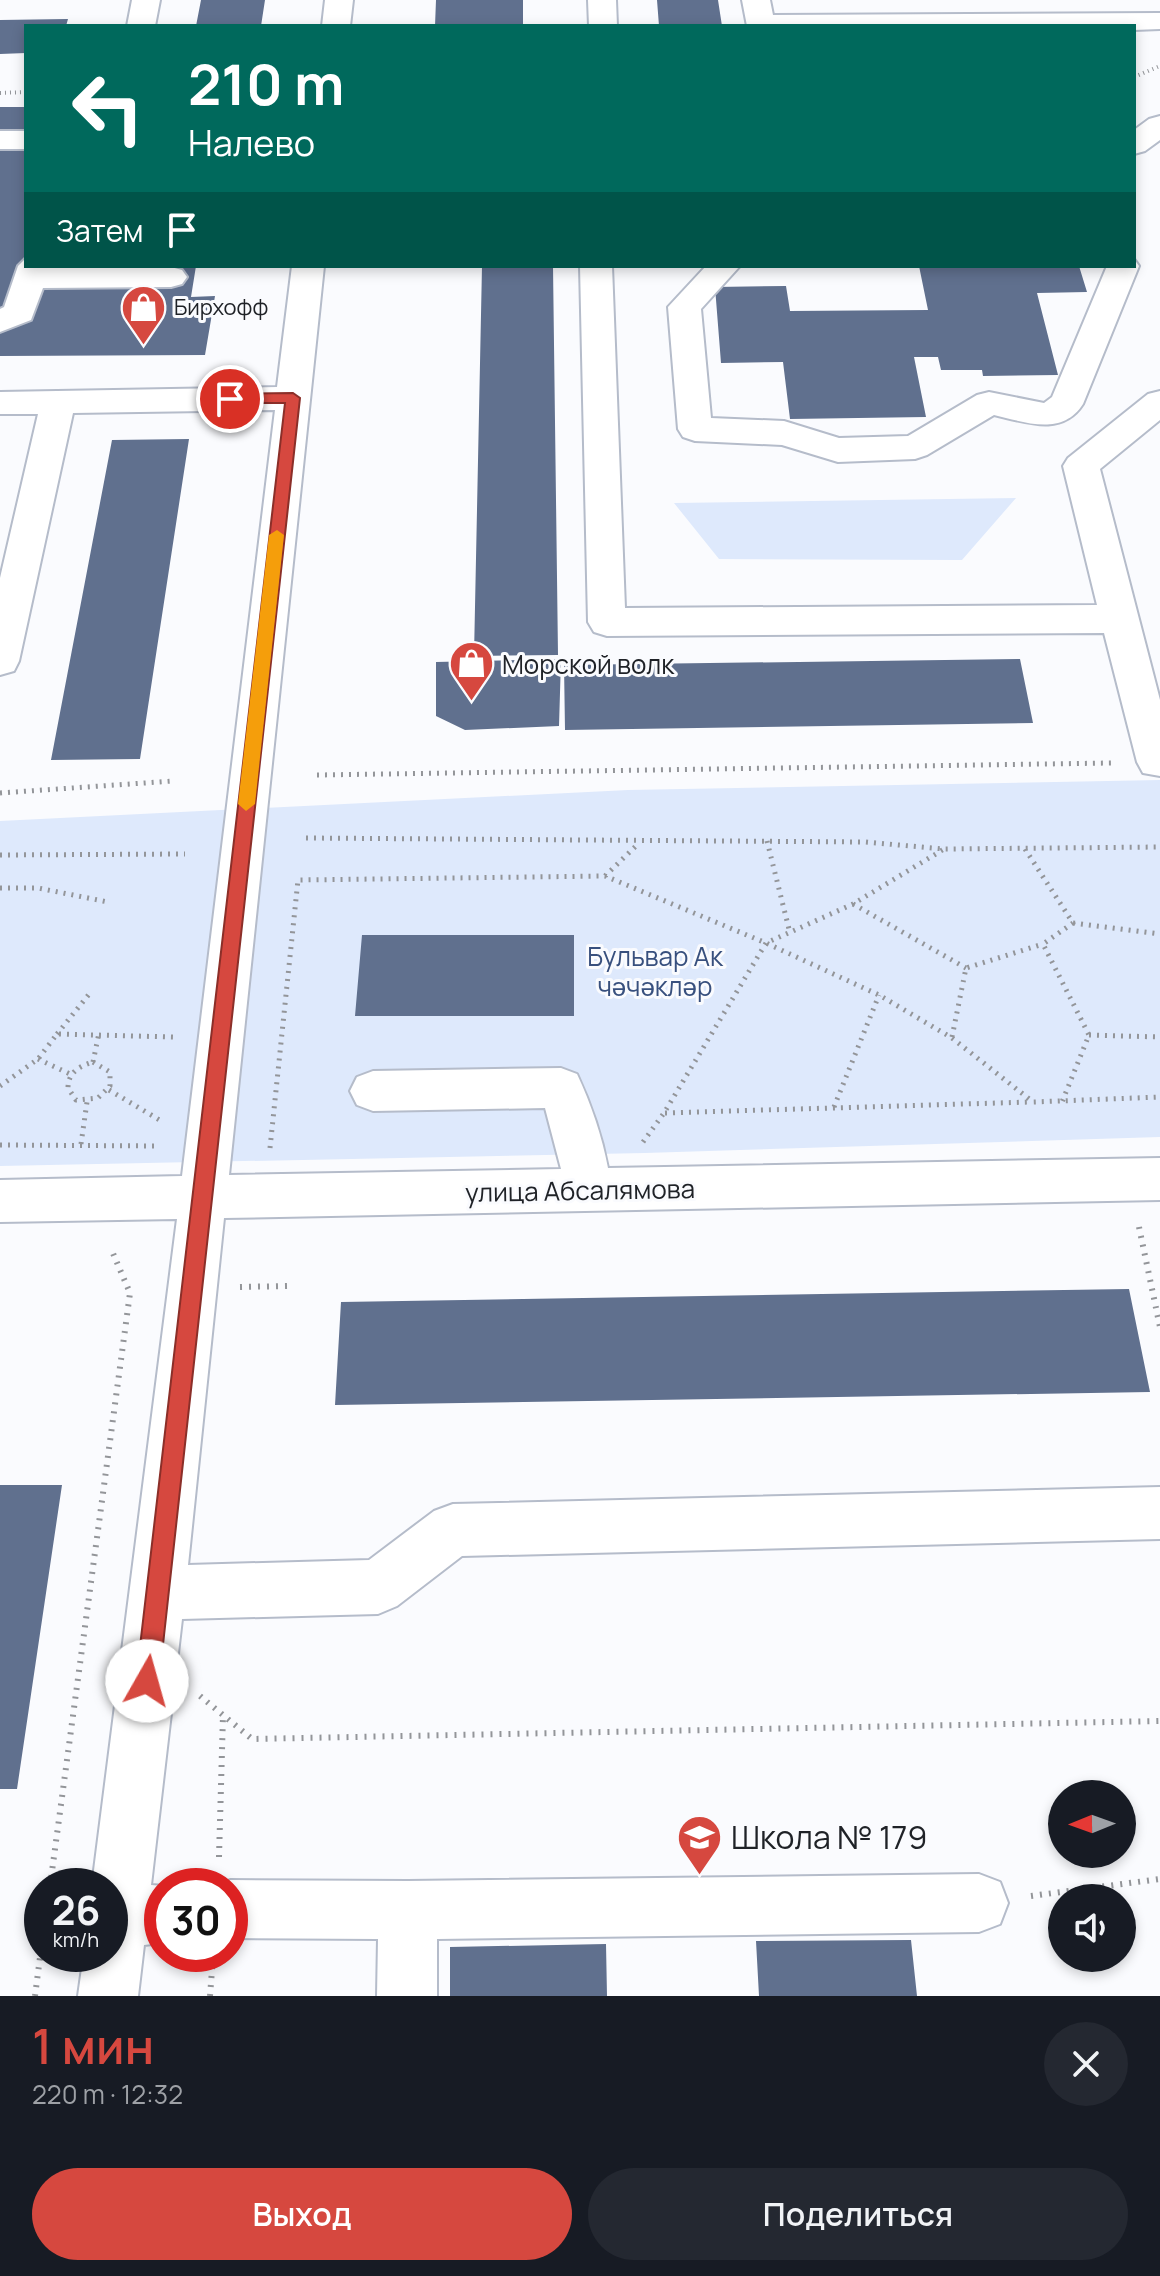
<!DOCTYPE html>
<html lang="ru">
<meta charset="utf-8">
<style>
:root{--surface:#171b24;--page:#242831;--text:#f1f3f6;--muted:#9ea1a6;--accent:#d6483f}
body{margin:0;font-family:Manrope,sans-serif;background:var(--page);color:var(--text);height:100vh;display:flex;flex-direction:column;font-size:30px;white-space:nowrap}
*{box-sizing:border-box;margin:0}
p{font-size:26px;color:var(--muted)}
.icon{flex:none;width:44px;height:44px;fill:none;stroke:currentColor;stroke-width:2;stroke-linecap:round;stroke-linejoin:round}
.map{position:relative;height:1996px;overflow:hidden}
.details{display:flex;flex-direction:column;background:var(--surface);flex:1}
.details>*{flex:none}
.banner{position:absolute;left:24px;top:24px;width:1112px;height:244px;border-radius:0px;box-shadow:0 4px 12px #0003;background:#00695c;color:#fff;overflow:hidden}
.needle{width:52px;rotate:269deg}
.tools{position:absolute;left:1048px;top:1780px;display:grid;gap:16px}
.tools a{display:grid;place-items:center;width:88px;height:88px;border-radius:50%;background:var(--surface);box-shadow:0 4px 12px #0003;font-size:40px}
.speed{position:absolute;left:24px;top:1868px;display:flex;gap:16px;font-size:40px;font-weight:700;text-align:center}
.speed>*{display:grid;place-content:center;width:104px;height:104px;border-radius:50%;background:var(--surface);box-shadow:0 4px 12px #0003;line-height:1}
.speed small{font-size:20px;font-weight:400}
.speed .limit{border:12px solid #d22;background:#fff;color:#111}
.pin{position:absolute;display:grid;place-items:center;width:68px;height:68px;color:#fff;margin:-34px;border:4px solid #fff;border-radius:50%;box-shadow:0 2px 8px #0007}
.me{position:absolute;width:88px;margin:-44px;rotate:7deg;stroke-linejoin:round;filter:drop-shadow(0 0 6px #0008)}
.turn{display:flex;align-items:center;gap:28px;height:168px;padding:0 32px;font-size:36px}
.turn .icon{width:104px;height:104px;stroke-width:2.5}
.turn b{display:block;font-size:56px;line-height:68px}
.then{display:flex;align-items:center;height:76px;padding:0 32px;background:#0003;gap:16px;font-size:30px}
.round{display:grid;place-items:center;flex:none;width:84px;height:84px;border-radius:42px;background:var(--page)}
.head{display:flex;align-items:center;justify-content:space-between;height:136px;padding:0 32px}
h1{font-size:48px;font-weight:600;line-height:60px;color:var(--accent)}
.action{display:flex;gap:16px;margin-top:auto;padding:16px 32px}
.action a{flex:1;height:92px;border-radius:48px;background:var(--accent);color:#fff;font-size:32px;font-weight:600;line-height:92px;text-align:center}
.action a+a{background:var(--page);color:var(--text)}
.map>svg:first-child{display:block}
.green{fill:#dee9fc}
.building{fill:#60708e}
.lines{fill:none;stroke-linecap:round;stroke-linejoin:round}
.minor-casing{stroke:#b5bcca;stroke-width:4}
.path-far2{stroke:#939599;stroke-width:4;stroke-dasharray:1 4;stroke-linecap:butt}
.path-far1{stroke:#939599;stroke-width:5;stroke-dasharray:2 6;stroke-linecap:butt}
.path{stroke:#939599;stroke-width:6;stroke-dasharray:2 7;stroke-linecap:butt}
.minor{fill:#fff;fill-rule:evenodd}
.route{fill:#d6483f;stroke:#8b2f29;stroke-width:2}
.slow{fill:#f59e0b}
.labels{text-anchor:middle;dominant-baseline:central;stroke-width:6;stroke-linejoin:round;paint-order:stroke}
.far-poi-label{font-size:22px;fill:#1f2227;stroke:#fafbfe;text-anchor:start}
.poi-label{font-size:26px;fill:#1f2227;stroke:#fafbfe;text-anchor:start}
.park-label{font-size:26px;fill:#38507e;stroke:#fafbfe}
.street-label{font-size:26px;fill:#1f2227;stroke:#fafbfe}
.near-poi-label{font-size:32px;fill:#1f2227;stroke:#fafbfe;text-anchor:start}
</style>
<div class="map">
<svg width="1160" height="1996" viewBox="0 0 1160 1996">
<rect width="100%" height="100%" fill="#fafbfe"/>
<path class="green" d="M1016 498 962 560 719 559 674 503Z
M1160 780V1137L645 1153 0 1166V821L628 790Z"/>
<path class="building" d="M201 0H265L261 26H196Z
M436 0H523V26H435Z
M657 0H718L722 26H659Z
M68 19 66 26H26V53L0 54V20Z
M0 107H26V266H196L191 297 215 296 205 355 0 356Z
M482 266H553L558 655 474 656Z
M919 266H1079L1087 292 1037 293 1058 375 983 376 982 370H941L938 357H914L926 417 790 419 783 362 721 363 715 287 786 286 790 311 928 310Z
M189 439 140 759 51 760 112 440Z
M561 659 559 726 465 730 436 716V662Z
M1020 659 1033 723 565 730 564 665Z
M362 935H574V1016H355Z
M1129 1289 1150 1392 335 1405 341 1302Z
M0 1485H62L17 1789H0Z
M911 1940 917 1996H759L756 1941Z
M606 1944 607 1996H450V1947Z"/>
<g class="lines">
<defs>
<path id="minor" d="M132 0H160L155 26H127Z
M325 0H353L350 26H322Z
M588 0H616L617 26H589Z
M742 0H770L773 15 1160 13V29L1134 30V26H747Z
M1160 116V140L1145 151 1134 154V130L1149 119Z
M0 131H26V149H0Z
M26 258V266L171 267 182 270 187 277 182 284 171 287 43 288 31 320 0 332V309L4 307 18 266Z
M1134 259 1139 266 1083 404C1062 437 1025 422 994 415L927 455 915 459 838 462 782 445 695 441 683 437 678 429 668 307 706 266H740L701 309 711 418 784 421 839 438 908 436 977 395 989 392 1044 403 1052 397 1107 266H1134Z
M292 266H324L229 1175 561 1169 545 1108 373 1111 357 1105 350 1091 357 1077 373 1071 561 1068 577 1074C591 1104 602 1136 608 1168L1160 1158V1200L224 1218 188 1565 369 1560 434 1511 453 1504 1160 1487V1539L462 1556 397 1606 378 1614 182 1619 151 1885 165 1886H162V1943L144 1945 138 1996H78L84 1954H110V1886H92L177 1219 0 1222V1180L182 1176 275 410 73 413 19 661 14 671 0 675V578L38 414H0V392L277 387Z
M580 266H612L625 608 1097 605 1063 466 1068 458 1148 394 1160 391V420L1100 469 1160 700V776L1143 773 1137 762 1104 633 607 636 594 632 588 622Z
M979 1874 1000 1882 1008 1903 1000 1924 979 1932 437 1939V1996H377L378 1939 230 1938V1886H215L230 1880 408 1881Z"/>
</defs>
<use href="#minor" class="minor-casing"/>
<path class="path-far2" d="M1134 77 1160 66
M0 93 26 92"/>
<path class="path-far1" d="M317 775 1111 763
M0 793 173 781
M306 838 865 842 944 849 1160 847
M767 841 790 933
M1025 849 1073 923 1043 944 1089 1035 1062 1102
M0 855 185 854
M605 876 639 843
M0 888H38L108 902
M853 904 966 968
M1073 923 1160 934
M57 1034 90 993
M1089 1035 1160 1037
M952 1037 966 968 1043 944
M38 1059 70 1074
M93 1062 110 1072V1086L98 1098 76 1100 68 1088C68 1072 80 1066 93 1062Z
M93 1062 99 1033
M0 1086 38 1059 57 1034 173 1037
M109 1090 163 1122
M834 1107 879 995
M665 1113 1031 1102
M643 1142 664 1113 766 943 853 904 944 849
M81 1144 87 1102
M0 1145 159 1146
M270 1148 298 880 605 876 766 943 879 995 952 1038 1033 1102 1160 1097"/>
<path class="path" d="M1139 1227 1160 1327
M240 1287 287 1286
M200 1696 252 1739 1160 1721
M219 1857 223 1715
M50 1886 130 1293 112 1251
M1031 1896 1160 1879
M35 1996 42 1942
M210 1996 213 1957"/>
<use href="#minor" class="minor"/>
</g>
<path class="route" d="M293 393 300 398 159 1681 155 1689 147 1693 139 1689 136 1681 285 403H230L223 399 230 394Z"/>
<path class="slow" d="M277 530 284 535 255 804 246 811 238 804 269 535Z"/>
<defs>
<symbol id="shop-pin" viewBox="-11 -11 22 30"><path d="M0 17L-7.5 6A9.5 9.5 0 1 1 7.5 6Z" fill="#d6483f" stroke="#fafbfe"/><path d="M-5-2.5h2.3a2.7 3.5 0 0 1 5.4 0H5L5.5 6h-11ZM-1.5-2.5h3a1.5 2.3 0 0 0-3 0Z" fill="#fff"/></symbol>
<symbol id="school-pin" viewBox="-11 -11 22 30"><path d="M0 17L-7.5 6A9.5 9.5 0 1 1 7.5 6Z" fill="#d6483f" stroke="#fafbfe"/><path d="M0-5L7-2L0 1L-7-2ZM-4 1L0 2.5L4 1V4Q0 6-4 4Z" fill="#fff"/></symbol>
</defs>
<g fill-rule="evenodd">
<use href="#shop-pin" x="118" y="282" width="51" height="69"/>
<use href="#shop-pin" x="446" y="638" width="51" height="69"/>
<use href="#school-pin" x="674" y="1812" width="51" height="69"/>
</g>
<g class="labels">
<g class="far-poi-label">
<text x="174" y="307">Бирхофф</text>
</g>
<g class="poi-label">
<text x="502" y="664">Морской волк</text>
</g>
<g class="park-label">
<text x="655" y="956">Бульвар Ак<tspan x="655" dy="30">чәчәкләр</tspan></text>
</g>
<g class="street-label">
<text transform="translate(580 1190) rotate(-1)">улица Абсалямова</text>
</g>
<g class="near-poi-label">
<text x="731" y="1837">Школа № 179</text>
</g>
</g>
</svg>
<div class="tools">
<a><svg class="needle" viewBox="-14 -14 28 28"><path d="M0-13l5 13h-10z" fill="#e53935"/><path d="M0 13l5-13h-10z" fill="#9ea1a6"/></svg></a>
<a><svg class="icon" aria-label="sound" viewBox="0 0 24 24"><path d="M4 9h4l5-4v14l-5-4H4zM17 9q2 3 0 6"/></svg></a>
</div>
<div class="speed"><div>26<small>km/h</small></div><div class="limit">30</div></div>
<div class="pin" style="left:230px;top:399px;background:#d93025"><svg class="icon" aria-label="arrive" viewBox="0 0 24 24"><path d="M6 21V4h12l-3 4 3 4H6"/></svg></div>
<svg class="me" style="left:147px;top:1681px" viewBox="-20 -20 40 40"><circle r="19" fill="#fff"/><path d="M0-13L10 11 0 6-10 11z" fill="#d6483f"/></svg>
<div class="banner">
<div class="turn"><svg class="icon" aria-label="left" viewBox="0 0 24 24"><path d="M17 20v-9H6M10 6l-5 5 5 5"/></svg><div><b>210 m</b>Налево</div></div>
<div class="then">Затем<svg class="icon" aria-label="arrive" viewBox="0 0 24 24"><path d="M6 21V4h12l-3 4 3 4H6"/></svg></div>
</div>
</div>
<section class="details">
<div class="head"><div><h1>1 мин</h1><p>220 m · 12:32</p></div><a class="round"><svg class="icon" aria-label="close" viewBox="0 0 24 24"><path d="M6 6l12 12M18 6L6 18"/></svg></a></div>
<div class="action"><a>Выход</a><a>Поделиться</a></div>
</section>
